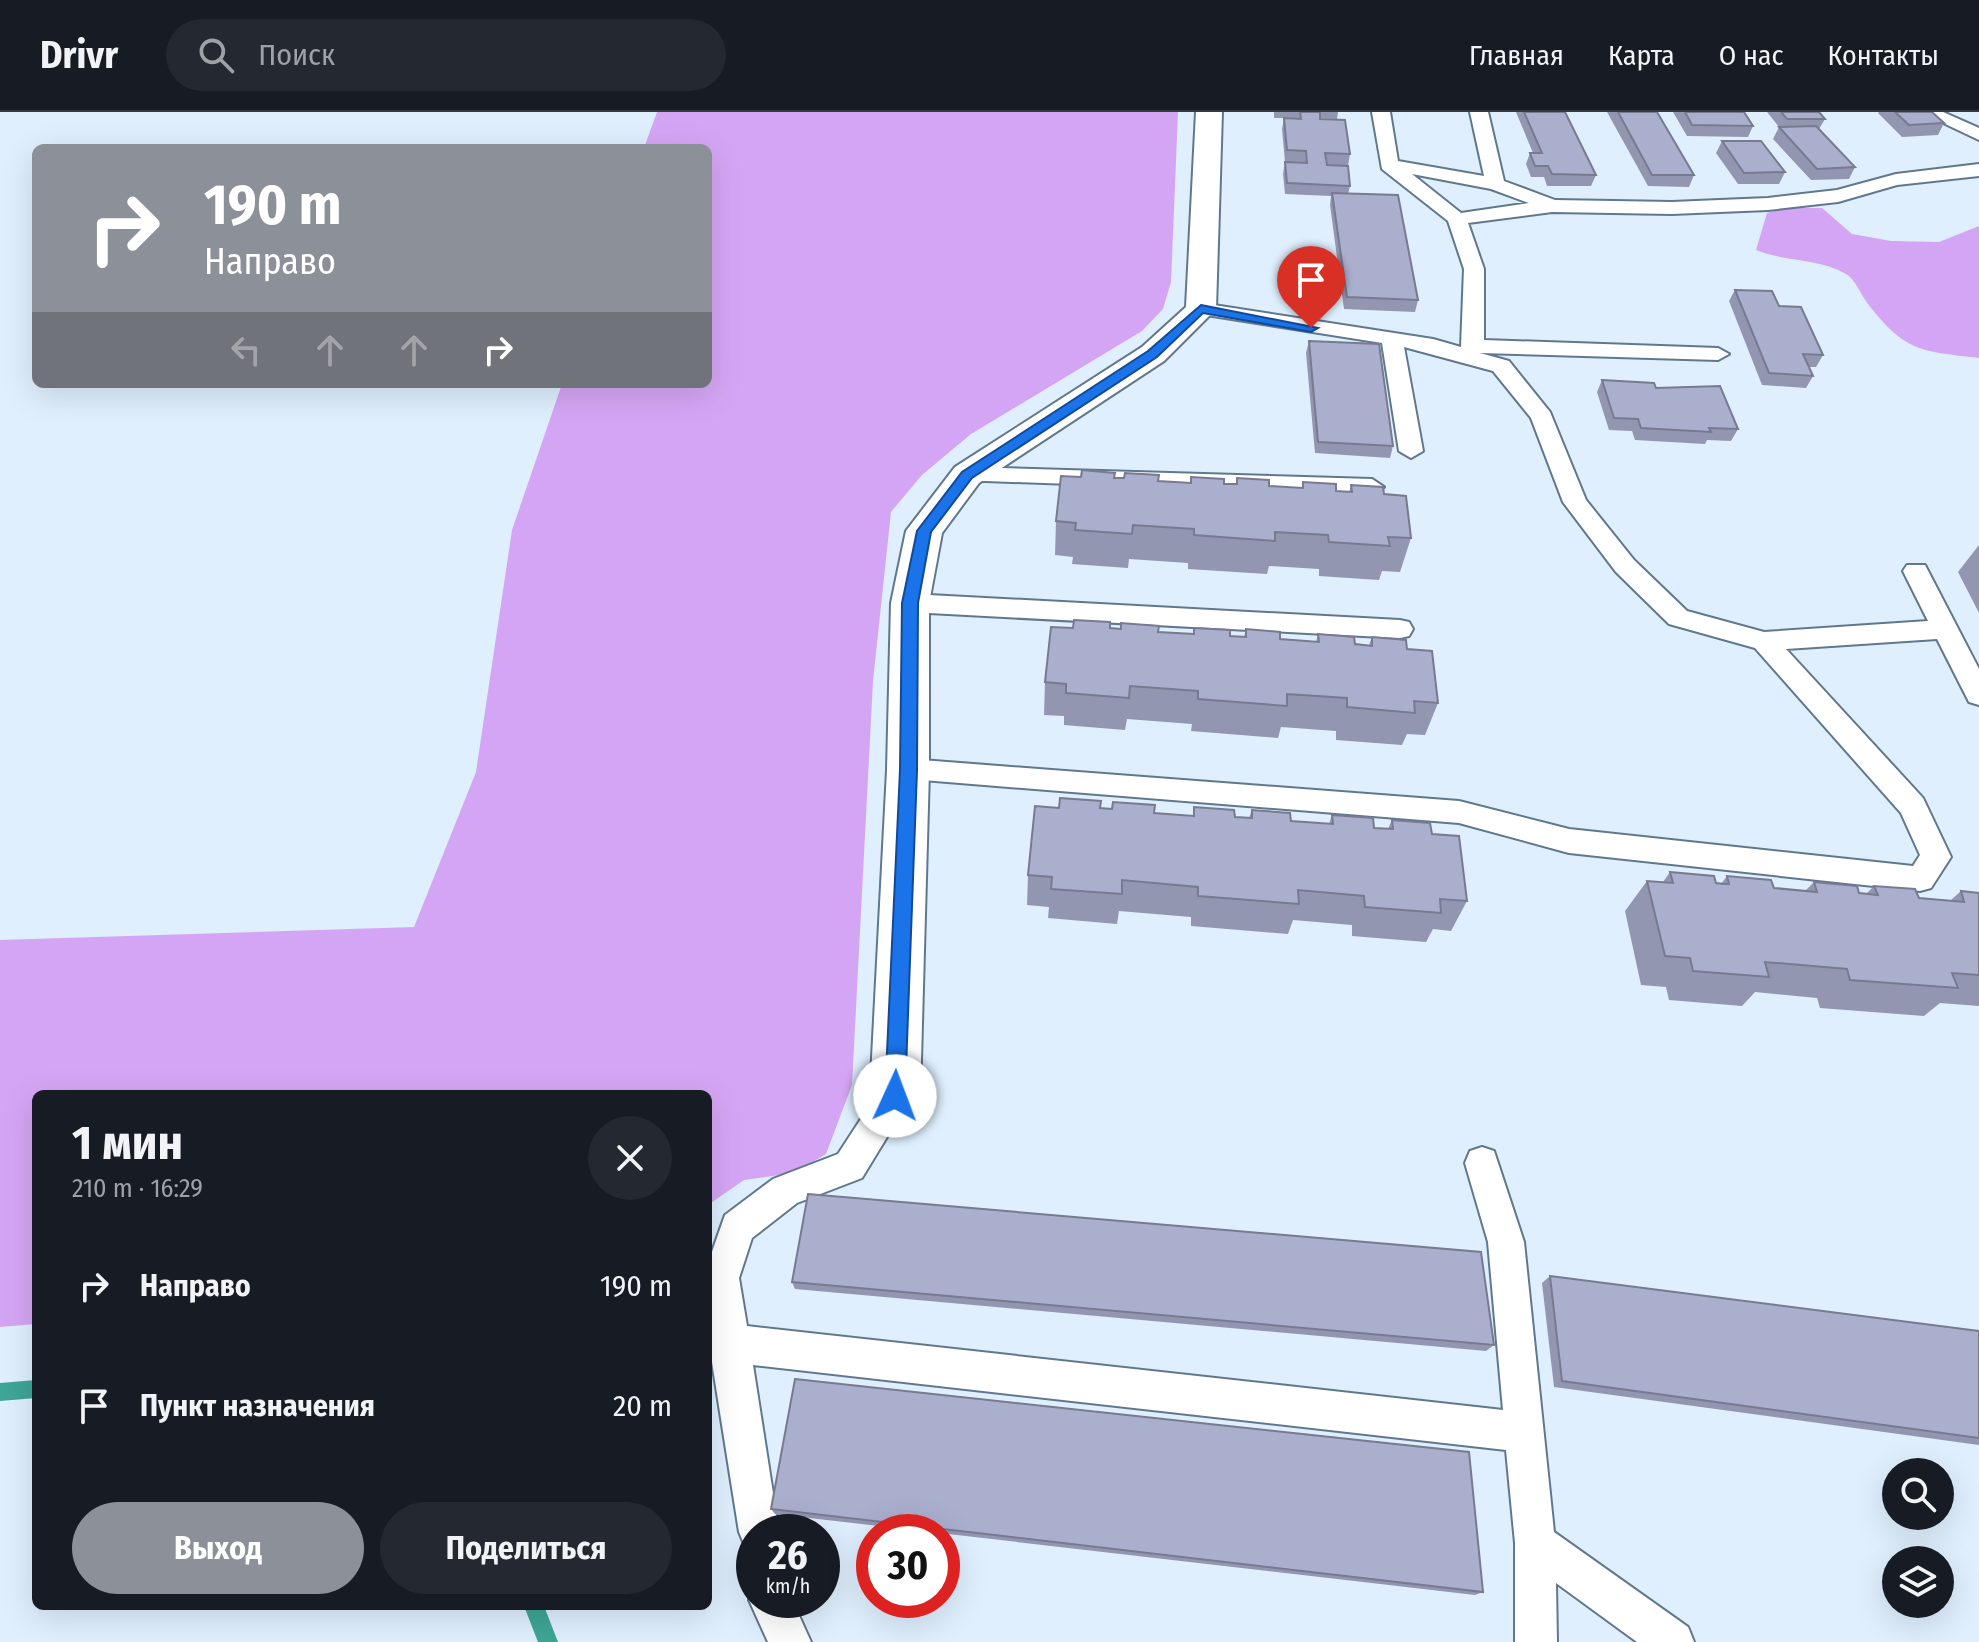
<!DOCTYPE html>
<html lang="ru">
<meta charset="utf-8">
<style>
:root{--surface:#171b24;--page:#242831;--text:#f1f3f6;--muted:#9ea1a6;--line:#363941;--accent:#8c9099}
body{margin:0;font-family:"Fira Sans Condensed",sans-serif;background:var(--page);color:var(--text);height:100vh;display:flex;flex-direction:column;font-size:30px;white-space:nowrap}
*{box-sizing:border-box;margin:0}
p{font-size:26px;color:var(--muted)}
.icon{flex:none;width:44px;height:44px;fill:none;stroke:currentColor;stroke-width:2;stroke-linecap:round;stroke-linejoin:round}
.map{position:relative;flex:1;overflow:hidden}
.details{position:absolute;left:32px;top:978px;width:680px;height:520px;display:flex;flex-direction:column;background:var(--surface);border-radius:12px;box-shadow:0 8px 32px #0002}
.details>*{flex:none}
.banner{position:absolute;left:32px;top:32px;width:680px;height:244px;border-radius:12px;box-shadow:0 8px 32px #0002;background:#8c9099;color:#fff;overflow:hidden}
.controls{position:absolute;left:1882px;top:1346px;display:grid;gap:16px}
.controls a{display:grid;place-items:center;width:72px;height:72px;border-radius:50%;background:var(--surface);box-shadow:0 8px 32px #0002;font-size:40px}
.speed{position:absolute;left:736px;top:1402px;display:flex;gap:16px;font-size:40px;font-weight:700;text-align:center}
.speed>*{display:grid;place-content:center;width:104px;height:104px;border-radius:50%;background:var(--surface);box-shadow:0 8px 32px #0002;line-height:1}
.speed small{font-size:20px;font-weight:400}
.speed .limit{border:12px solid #d22;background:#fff;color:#111}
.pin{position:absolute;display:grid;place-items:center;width:68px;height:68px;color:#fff;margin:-82px -34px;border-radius:50% 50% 50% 0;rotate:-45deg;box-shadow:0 0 8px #0007}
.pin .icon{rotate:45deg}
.me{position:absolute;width:88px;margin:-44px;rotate:2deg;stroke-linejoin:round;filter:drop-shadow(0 0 6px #0008)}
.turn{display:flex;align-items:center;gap:28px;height:168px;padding:0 40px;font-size:36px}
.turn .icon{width:104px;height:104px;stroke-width:2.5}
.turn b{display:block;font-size:56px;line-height:68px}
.lanes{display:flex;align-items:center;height:76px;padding:0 40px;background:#0003;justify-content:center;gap:40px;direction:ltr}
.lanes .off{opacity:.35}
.round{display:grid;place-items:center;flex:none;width:84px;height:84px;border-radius:42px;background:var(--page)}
.summary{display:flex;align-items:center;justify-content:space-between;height:136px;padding:0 40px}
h1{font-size:48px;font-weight:700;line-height:60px}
.action{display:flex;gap:16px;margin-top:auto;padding:16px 40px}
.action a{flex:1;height:92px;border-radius:48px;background:var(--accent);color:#fff;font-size:32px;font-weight:700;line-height:92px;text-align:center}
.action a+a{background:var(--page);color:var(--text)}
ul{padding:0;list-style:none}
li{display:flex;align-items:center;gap:24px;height:120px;padding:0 40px}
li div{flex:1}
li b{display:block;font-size:30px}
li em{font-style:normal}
header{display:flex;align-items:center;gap:48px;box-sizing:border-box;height:112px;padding:0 40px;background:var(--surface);border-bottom:2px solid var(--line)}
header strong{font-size:38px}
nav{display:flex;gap:44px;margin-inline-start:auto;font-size:28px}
.search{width:560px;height:72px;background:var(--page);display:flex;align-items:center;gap:20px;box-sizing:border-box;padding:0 28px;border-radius:44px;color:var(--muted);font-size:30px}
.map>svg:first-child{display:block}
.green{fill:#d4a5f4}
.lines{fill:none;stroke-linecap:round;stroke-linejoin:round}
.stream{fill:#3ea595;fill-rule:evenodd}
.lane-casing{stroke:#60788e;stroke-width:4}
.street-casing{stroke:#60788e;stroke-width:4}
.lane{fill:#fff;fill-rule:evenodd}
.street{fill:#fff;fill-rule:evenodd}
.wall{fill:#9396b1}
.building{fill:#abafce;stroke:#787a90;stroke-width:2}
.route{fill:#1a73e8;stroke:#114b97;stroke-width:2}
</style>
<header>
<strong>Drivr</strong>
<div class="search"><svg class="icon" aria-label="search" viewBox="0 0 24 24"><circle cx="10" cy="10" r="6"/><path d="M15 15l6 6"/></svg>Поиск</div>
<nav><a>Главная</a><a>Карта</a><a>О нас</a><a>Контакты</a></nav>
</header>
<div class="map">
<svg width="1979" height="1530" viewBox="0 0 1979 1530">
<rect width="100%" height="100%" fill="#dfeffe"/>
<path class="green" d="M657 0H1178L1171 170 1163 197 1142 219 971 322 922 363 891 400 873 569 852 973 826 1042 794 1061 744 1068 708 1093V982H36V1212L0 1215V828L414 815 476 660 512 418 562 272H708V36H644Z
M1786 96H1822L1852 122 1891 129 1939 130 1979 114V246C1922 239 1906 241 1868 192 1861 183 1855 167 1846 162 1819 146 1785 150 1756 138L1767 101Z"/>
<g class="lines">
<path class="stream" d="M36 1268V1286L0 1289V1271Z
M524 1494H544L558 1530H538Z"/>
<defs>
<path id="lane" d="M1372 0H1390L1398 49 1484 64 1470 0H1488L1504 69 1555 88 1672 90 1768 86 1837 78 1896 62 1979 52V64L1897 73 1838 90 1768 98 1672 102 1552 100 1468 111 1484 157V228L1718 236 1729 242 1718 248 1480 241 1509 249 1550 300 1586 388 1634 448 1687 499 1764 520 1928 509 1903 459 1907 453H1925L1979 557V593L1969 590 1937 527 1786 537 1923 686 1951 745 1931 776 1920 779 1569 741 1459 711 898 666 894 658 898 650 908 647 1459 689 1569 717 1913 754 1920 743 1901 701 1755 536 1669 512 1616 460 1563 390 1531 306 1493 259 1404 235 1423 339 1411 346 1399 339 1382 231 1194 201 1191 197 1194 193 1201 191 1433 227 1461 235 1464 157 1448 109 1382 57ZM1412 62 1491 77 1529 91 1461 101Z
M1920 0H1943L1979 16V28Z
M967 355 1372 367 1384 375 1372 383 959 368 955 363 959 358Z
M910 482 1400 508 1409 510 1413 517 1409 524 1400 526 910 500 901 497 897 491 901 485Z
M895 969 907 973 912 984 862 1066 797 1091 752 1126 739 1166 747 1214 1503 1298 1488 1130 1465 1051 1470 1039 1482 1035 1494 1039 1524 1130 1554 1420 1688 1515 1694 1530H1637L1556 1471 1557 1530H1515V1431L1506 1338 753 1253 779 1420H754V1438L745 1434 739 1420 709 1231 708 1151 725 1103 773 1067 838 1042 883 973Z
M754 1476V1488H792L811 1530H768L749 1488Z"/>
<path id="street" d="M1196 0H1222L1216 197 1164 249 979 371 942 421 929 491V658L920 984 912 1000 895 1007 878 1000 870 984 887 658 891 491 906 419 955 355 1142 235 1186 195Z"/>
</defs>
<use href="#lane" class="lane-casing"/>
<use href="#street" class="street-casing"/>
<use href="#lane" class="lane"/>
<use href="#street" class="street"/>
</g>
<path class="wall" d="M1274 0H1338L1337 7 1320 6 1350 42 1348 54 1350 74 1348 82 1418 188 1415 200 1344 197 1330 93 1331 84 1285 82 1283 62 1285 50 1304 51 1285 50 1282 17 1284 6H1274Z
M1516 0H1565L1596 63 1591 74H1547L1544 65H1531L1526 52 1530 41H1533Z
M1607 0H1657L1694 63 1689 75 1648 74Z
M1673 0H1744L1753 14 1748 25 1687 24Z
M1767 0H1819L1825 7 1819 17 1855 55 1849 67 1811 68 1773 27 1779 15Z
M1879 0H1932L1944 11 1938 23 1902 25 1878 1Z
M1722 29 1785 60 1779 72H1738L1716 41Z
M1735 178 1779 194 1823 243 1816 255H1809L1813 264 1806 276 1762 273 1729 189Z
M1309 229 1393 334 1390 346 1315 341 1306 241Z
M1602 268 1656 276 1738 317 1731 329 1707 328 1705 332 1635 328 1632 319 1609 318 1597 280Z
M1191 365 1224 372H1236L1237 366 1269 374 1302 376 1303 370 1336 379 1349 380 1351 373 1384 382 1411 426 1400 460 1382 459 1379 468 1319 464V457L1269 454 1267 462 1188 457V451L1129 447 1128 456 1072 452 1073 445 1055 443 1056 409 1114 366 1190 371Z
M1979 433V501L1958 460Z
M1073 516H1110L1193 522 1194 516 1230 524 1244 525 1246 517 1280 527 1316 530 1318 522 1355 532 1369 533 1372 525 1407 537 1438 591 1425 623 1407 622 1402 633 1336 628V619L1281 615 1278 626 1191 619 1192 612 1127 607 1125 618 1064 613V604L1044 603 1045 570Z
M1194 695 1235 705 1249 706 1252 698 1291 709 1329 712 1332 703 1374 716 1388 717 1392 708 1432 722 1467 789 1451 819 1433 817 1426 830 1352 824V813L1293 808 1288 822 1191 814V805L1119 799 1117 812 1048 806 1049 795 1027 793 1028 763 1059 696 1193 704Z
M1670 760 1716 771 1721 772 1727 764 1774 776 1805 779 1814 770 1859 781 1866 782 1874 774 1919 786 1951 788 1961 779 1979 781V894L1940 891 1924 904 1820 896 1817 886 1755 880 1742 894 1669 888 1666 875 1641 873 1625 799 1647 769 1663 770Z
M1550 1164 1979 1219V1333L1554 1275 1542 1171Z
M792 1170 1494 1233 1486 1239 795 1177Z
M771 1397 1483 1480 1475 1483 775 1402Z"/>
<path class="building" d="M1300 0H1320V7L1345 8 1350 42 1325 41 1327 53 1348 54 1350 74 1287 71 1285 50 1307 51 1306 39 1287 38 1284 6 1301 7Z
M1524 0H1565L1596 63 1552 62 1548 54H1535L1530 41H1542Z
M1618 0H1657L1694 63H1652Z
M1685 0H1744L1753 14 1692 13Z
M1781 0H1819L1825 7H1787Z
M1895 0H1932L1944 11 1909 13Z
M1816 14 1855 55 1817 57 1779 15Z
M1722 29H1761L1785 60 1744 61Z
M1332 81 1398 83 1418 188 1347 185Z
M1735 178 1772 179 1779 194 1801 195 1823 243 1803 242 1813 264 1769 261Z
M1309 229 1379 232 1393 334 1318 330Z
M1602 268 1654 271 1656 276 1720 274 1738 317 1709 316 1711 320 1641 316 1638 307 1614 306Z
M1082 358 1115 361 1114 366H1124L1125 361 1159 363 1158 369 1191 371V365L1224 367V372H1237V366L1269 368V374L1303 376V370L1336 372V379L1352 380 1351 373 1383 375 1384 382 1406 384 1411 426 1388 425 1390 434 1329 430 1328 423 1275 420V429L1194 423V417L1133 413 1132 422 1075 418 1076 411 1056 409 1061 364 1081 365Z
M1074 508 1110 510V516L1121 517V511L1159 514 1158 520 1194 522V516L1230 518V524L1246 525V517L1280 520V527L1319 530 1318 522 1354 525 1355 532 1372 534V525L1406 528 1407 537 1432 539 1438 591 1414 589 1415 601 1347 595V586L1287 582V594L1198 587V579L1130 574 1129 586 1066 581V572L1045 570 1051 515 1073 516Z
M1060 686 1101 689 1100 696 1112 697 1113 690 1155 693 1154 701 1194 704V695L1234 698 1235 705 1252 706V698L1290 701 1291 709 1333 712 1332 703 1373 706 1374 716 1393 717 1392 708 1430 711 1432 722 1459 724 1467 789 1440 787 1441 801 1365 795 1364 784 1298 778 1299 792 1198 784V775L1122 768V782L1051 777 1052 765 1028 763 1035 694 1059 696Z
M1670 760 1714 764 1716 771 1724 772H1729L1727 764 1771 768 1774 776 1817 780 1814 770 1857 774 1859 781 1878 783 1874 774 1915 777 1919 786 1964 790 1961 779 1979 781V863L1952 861 1958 876 1850 868 1847 857 1765 850 1769 865 1693 859 1690 846 1665 844 1647 769 1673 771Z
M808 1082 1481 1140 1494 1233 792 1170Z
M1550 1164 1979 1219V1326L1562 1269Z
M795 1267 1469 1340 1483 1480 771 1397Z"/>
<path class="route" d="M1201 193 1318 216 1311 220 1203 201 1157 245 972 366 931 420 918 491 917 658 905 984 902 991 895 993 888 991 885 984 900 658 902 491 917 419 962 360 1148 239Z"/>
</svg>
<div class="controls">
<a><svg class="icon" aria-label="search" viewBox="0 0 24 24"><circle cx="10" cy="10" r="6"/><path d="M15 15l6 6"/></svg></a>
<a><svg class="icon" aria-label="layers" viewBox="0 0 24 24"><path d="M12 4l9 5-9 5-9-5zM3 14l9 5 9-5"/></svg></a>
</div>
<div class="speed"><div>26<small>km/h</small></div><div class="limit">30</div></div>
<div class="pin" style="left:1311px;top:216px;background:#d93025"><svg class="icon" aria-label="arrive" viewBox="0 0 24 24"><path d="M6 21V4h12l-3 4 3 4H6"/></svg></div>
<svg class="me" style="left:895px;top:984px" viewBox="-20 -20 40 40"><circle r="19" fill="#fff"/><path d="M0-13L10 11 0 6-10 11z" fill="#1a73e8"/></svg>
<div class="banner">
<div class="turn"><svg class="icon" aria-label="right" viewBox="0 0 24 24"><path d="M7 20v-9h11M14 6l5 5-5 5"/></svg><div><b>190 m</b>Направо</div></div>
<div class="lanes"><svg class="icon off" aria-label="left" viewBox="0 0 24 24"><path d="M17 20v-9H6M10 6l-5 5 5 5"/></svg><svg class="icon off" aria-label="ahead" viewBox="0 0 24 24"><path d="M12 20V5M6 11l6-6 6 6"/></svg><svg class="icon off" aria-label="ahead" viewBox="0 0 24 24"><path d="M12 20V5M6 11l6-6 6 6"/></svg><svg class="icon" aria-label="right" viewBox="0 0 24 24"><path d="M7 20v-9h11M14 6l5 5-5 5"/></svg></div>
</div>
<section class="details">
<div class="summary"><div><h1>1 мин</h1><p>210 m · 16:29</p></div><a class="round"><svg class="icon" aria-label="close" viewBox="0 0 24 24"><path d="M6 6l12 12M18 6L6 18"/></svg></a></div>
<ul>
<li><svg class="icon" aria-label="right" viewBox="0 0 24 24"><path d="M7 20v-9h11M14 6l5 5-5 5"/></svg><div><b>Направо</b></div><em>190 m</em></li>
<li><svg class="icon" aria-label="arrive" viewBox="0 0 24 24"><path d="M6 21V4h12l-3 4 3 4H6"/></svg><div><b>Пункт назначения</b></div><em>20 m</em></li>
</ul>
<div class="action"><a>Выход</a><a>Поделиться</a></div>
</section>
</div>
